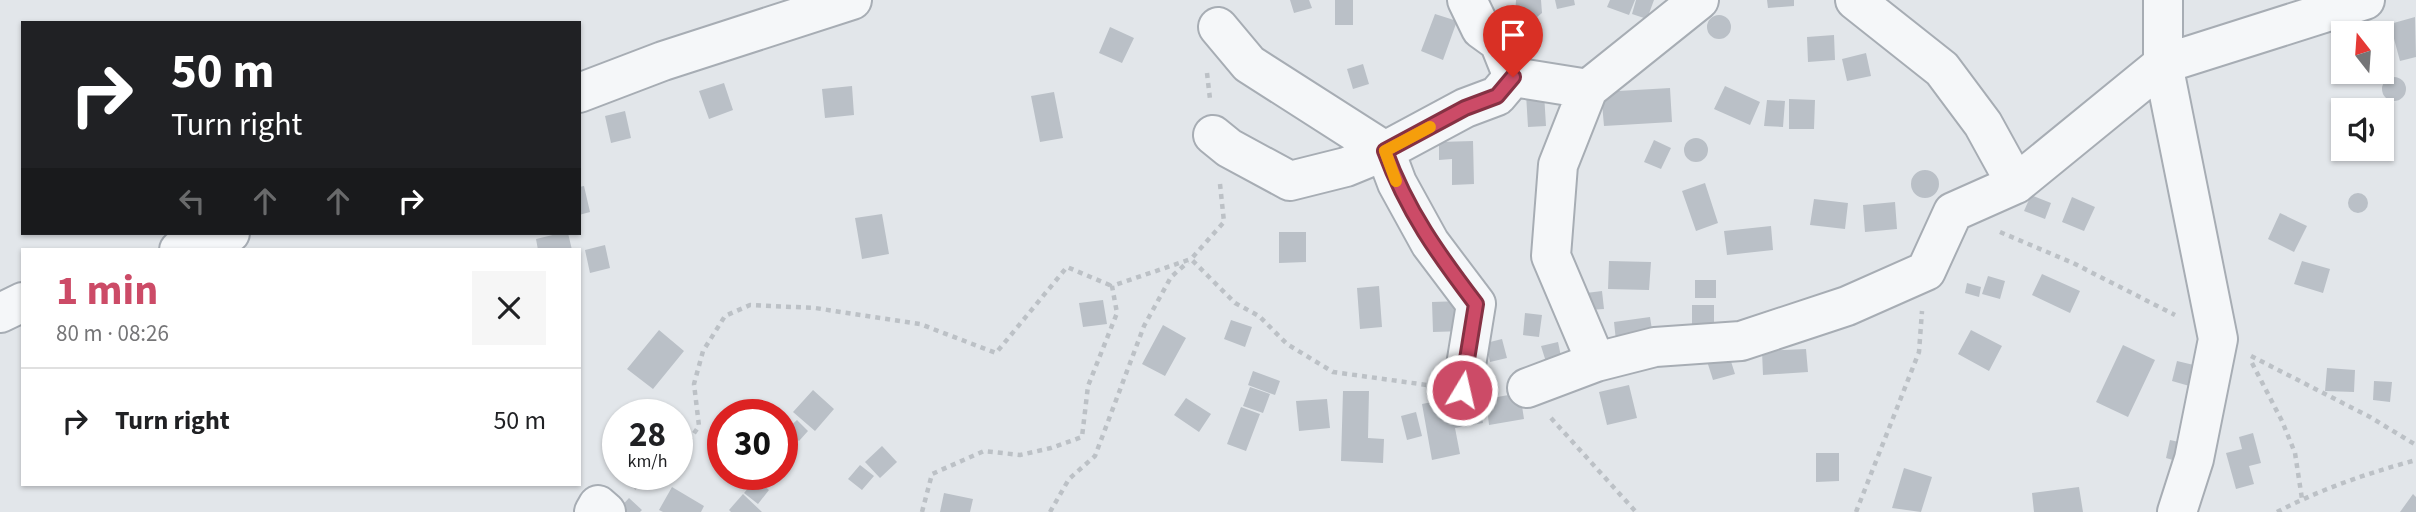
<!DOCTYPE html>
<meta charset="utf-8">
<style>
:root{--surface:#fff;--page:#f6f6f6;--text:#202124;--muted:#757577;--line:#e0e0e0;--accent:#cc4b67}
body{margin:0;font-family:"Source Sans 3",sans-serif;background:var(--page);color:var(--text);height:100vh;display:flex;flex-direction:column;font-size:26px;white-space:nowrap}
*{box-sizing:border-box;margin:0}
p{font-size:23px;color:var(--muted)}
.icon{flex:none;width:38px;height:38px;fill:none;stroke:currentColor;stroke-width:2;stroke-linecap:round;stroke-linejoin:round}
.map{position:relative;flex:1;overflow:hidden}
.sheet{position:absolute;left:21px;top:248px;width:560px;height:238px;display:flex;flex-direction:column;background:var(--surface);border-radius:0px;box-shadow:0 2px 5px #0004}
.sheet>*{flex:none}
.guide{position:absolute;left:21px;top:21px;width:560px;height:214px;border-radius:0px;box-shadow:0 2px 5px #0004;background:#202124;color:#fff;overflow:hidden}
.needle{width:46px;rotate:343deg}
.controls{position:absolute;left:2331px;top:21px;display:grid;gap:14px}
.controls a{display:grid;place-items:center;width:63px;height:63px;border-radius:0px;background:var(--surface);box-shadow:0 2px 5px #0004;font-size:35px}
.speed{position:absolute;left:602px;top:399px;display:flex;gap:14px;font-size:35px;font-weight:700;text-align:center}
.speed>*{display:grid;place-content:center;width:91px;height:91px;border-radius:50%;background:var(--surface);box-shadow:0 2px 5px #0004;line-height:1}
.speed small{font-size:18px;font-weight:400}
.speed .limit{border:10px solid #d22;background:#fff;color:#111}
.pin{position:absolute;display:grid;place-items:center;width:60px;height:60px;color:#fff;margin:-72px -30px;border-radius:50% 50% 50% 0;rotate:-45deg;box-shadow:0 0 7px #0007}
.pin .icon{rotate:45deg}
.me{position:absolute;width:77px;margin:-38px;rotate:9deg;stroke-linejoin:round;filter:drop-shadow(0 0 5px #0008)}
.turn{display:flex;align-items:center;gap:24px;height:147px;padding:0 35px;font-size:32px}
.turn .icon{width:91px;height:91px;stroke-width:2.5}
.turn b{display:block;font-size:49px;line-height:60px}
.lanes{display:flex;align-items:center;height:66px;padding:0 35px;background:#0003;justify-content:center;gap:35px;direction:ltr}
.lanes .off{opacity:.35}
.round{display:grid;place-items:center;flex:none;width:74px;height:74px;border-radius:0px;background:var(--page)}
.head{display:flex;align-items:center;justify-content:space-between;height:119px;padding:0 35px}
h1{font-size:42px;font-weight:700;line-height:52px;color:var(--accent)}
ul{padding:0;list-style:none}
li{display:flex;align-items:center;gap:21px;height:105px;padding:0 35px;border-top:2px solid var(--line)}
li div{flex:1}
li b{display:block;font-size:26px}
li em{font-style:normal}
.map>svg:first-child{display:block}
.building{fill:#bac0c7}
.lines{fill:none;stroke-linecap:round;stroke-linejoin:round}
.minor-casing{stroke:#a7adb4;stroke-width:42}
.path{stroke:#bcc1c6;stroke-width:4.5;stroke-dasharray:5 5;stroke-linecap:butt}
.minor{stroke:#f5f7f9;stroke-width:38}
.route-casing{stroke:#853143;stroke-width:18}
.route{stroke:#cc4b67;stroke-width:12}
.slow{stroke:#f59e0b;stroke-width:12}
</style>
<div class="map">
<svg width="2416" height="512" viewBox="0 0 2416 512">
<rect width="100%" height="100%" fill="#e2e6ea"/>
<path class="building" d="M1290 0H1309L1312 8 1294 13Z
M1335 0H1353V25H1335Z
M1516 0H1541L1542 13 1531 22 1522 20 1515 14Z
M1555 0H1574L1575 5 1557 9Z
M1610 0H1635L1629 15 1607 7Z
M1636 0H1654L1647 19 1632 14Z
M1767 0H1794V6L1768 8Z
M1435 14 1457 21 1443 60 1421 51Z
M1707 27a12 12 0 1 1 24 0a12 12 0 1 1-24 0Z
M2415 17 2416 57 2400 61 2390 24Z
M1110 27 1134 38 1122 63 1099 53Z
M1834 35 1835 60 1808 62 1807 37Z
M1866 53 1871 76 1847 81 1842 59Z
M1363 64 1369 84 1353 89 1347 69Z
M2382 89a12 12 0 1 1 24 0a12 12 0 1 1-24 0Z
M724 83 733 110 709 119 699 91Z
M852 86 854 115 825 118 822 89Z
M1725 86 1760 102 1750 125 1714 109Z
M1670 88 1672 122 1604 126 1601 92Z
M1054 92 1063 138 1040 142 1031 96Z
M1544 93 1546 126 1528 127 1526 94Z
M1789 99 1815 100 1814 129H1789Z
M1767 100 1785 101 1783 127 1764 126Z
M625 111 631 138 611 143 605 116Z
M1684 150a12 12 0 1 1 24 0a12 12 0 1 1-24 0Z
M1654 140 1671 148 1661 169 1644 162Z
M1473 141 1474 184 1452 185V159L1439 160V142Z
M1911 184a14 14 0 1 1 28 0a14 14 0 1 1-28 0Z
M1705 183 1718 223 1696 231 1682 191Z
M584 186 590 212 579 215V187Z
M2348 203a10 10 0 1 1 20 0a10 10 0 1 1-20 0Z
M2031 195 2051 203 2045 219 2024 211Z
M2072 197 2095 207 2084 231 2062 222Z
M1814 199 1848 203 1845 229 1810 225Z
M1895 202 1897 229 1865 232 1863 205Z
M2280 213 2307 226 2294 252 2268 239Z
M882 214 889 254 862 259 855 218Z
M1771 226 1773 250 1727 255 1724 231Z
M1279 232H1306V262L1279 263Z
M561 233H568L572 250H538L536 239Z
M605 245 610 268 590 273 585 250Z
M1609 261 1651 262 1649 290 1608 289Z
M2302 261 2330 269 2323 293 2294 284Z
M2042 274 2080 291 2070 313 2032 295Z
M1988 276 2005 281 2000 299 1982 294Z
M1695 280H1716V298H1695Z
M1967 283 1981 287 1979 297 1965 293Z
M1379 286 1382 327 1360 329 1357 288Z
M1602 291 1604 309 1588 310 1586 293Z
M1103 300 1107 324 1083 327 1079 303Z
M1462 301 1464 331 1433 332 1432 302Z
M1692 305H1714V340L1692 339Z
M1525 313 1542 315 1539 337 1523 335Z
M1650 317 1653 336 1616 341 1614 322Z
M1231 320 1252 327 1245 347 1224 339Z
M1163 325 1186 338 1165 376 1142 364Z
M659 330 684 351 653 389 627 369Z
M1971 330 2002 346 1989 371 1958 354Z
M1502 339 1507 358 1490 362 1486 343Z
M1558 342 1562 361 1547 365 1541 346Z
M2123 345 2155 360 2128 417 2096 402Z
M1806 349 1808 372 1763 375 1762 351Z
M1728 352 1735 374 1713 380 1706 358Z
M2177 361 2198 366 2193 387 2172 381Z
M2327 368 2355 370 2354 392 2325 391Z
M1253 371 1280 381 1275 395 1248 385Z
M2374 381 2392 382 2390 402 2373 400Z
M1629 385 1637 418 1607 425 1599 392Z
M1250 387 1270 394 1263 413 1243 406Z
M813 390 834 409 815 431 793 412Z
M1343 391H1369L1368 438 1384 439 1383 463 1341 461Z
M1477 393 1483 423 1455 428 1460 454 1432 460 1422 404Z
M1520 393 1524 419 1489 425 1486 399Z
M1186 398 1211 414 1199 432 1174 415Z
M1327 399 1330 428 1299 431 1296 401Z
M1241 407 1260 414 1246 451 1227 444Z
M1416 412 1422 436 1407 440 1401 416Z
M797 420 808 431 799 441 787 429Z
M2253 433 2261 463 2249 466 2254 484 2236 489 2226 453 2242 449 2239 437Z
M723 435V461L710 447Z
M2170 440 2188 444 2183 463 2166 458Z
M882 446 897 462 880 478 865 462Z
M1816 453H1839V481L1816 482Z
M860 465 874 476 862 490 848 479Z
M1904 468 1932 477 1921 512 1892 508Z
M756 479 769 490 758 504 744 493Z
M672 487 704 506 701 512H663L659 510Z
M2079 487 2083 512H2034L2032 493Z
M944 493 973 499 970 512H940Z
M743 494 762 512H731L729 510Z
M2413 494 2416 497V512H2400Z
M629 498 642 510 640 512H616Z"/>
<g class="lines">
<defs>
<path id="minor" d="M1467 0 1481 29 1499 42 1513 77
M1855 0 1942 69 1983 124 2016 184
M2163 0V64L2218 339 2194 459 2177 512
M1218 27 1249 64 1385 151 1397 183 1430 243 1476 304 1462 390
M579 93 663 61 852 0
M1213 135 1229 148 1290 181 1346 167 1385 151 1465 108 1497 96 1513 77 1588 89
M179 250 230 233
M0 313 23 302
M1596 362 1551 256 1558 165 1588 89 1699 0
M1527 388 1596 362 1655 347 1741 341 1847 306 1926 271 1953 212 2016 184 2163 64 2365 0
M594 512 598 505 606 512"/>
</defs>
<use href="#minor" class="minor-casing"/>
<path class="path" d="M1207 73 1210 99
M1220 184 1224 222 1191 259 1235 303 1259 316 1287 344 1333 372 1427 385
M2000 232 2073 263 2175 315
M2251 356 2370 417 2416 445
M2252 363 2282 421 2295 453 2302 499
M1551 418 1636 512
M677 458 699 426 694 384 703 351 725 316 750 305 815 308 920 324 996 353 1067 267 1112 286
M634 488 653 474
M922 512 932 474 984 451 1020 455 1051 448 1082 437 1088 386 1117 313 1112 286 1191 259
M1050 512 1069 479 1095 456 1144 326 1171 277 1188 262
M1856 512 1919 352 1922 311
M2277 512C2321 489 2368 473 2416 460"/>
<use href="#minor" class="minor"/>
</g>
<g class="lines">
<defs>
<path id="route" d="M1462 390 1476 304C1438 254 1407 211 1385 151L1465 108 1497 96 1513 77"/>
</defs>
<use href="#route" class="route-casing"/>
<use href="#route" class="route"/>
<path class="slow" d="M1396 181 1385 151 1430 127"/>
</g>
</svg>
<div class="controls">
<a><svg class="needle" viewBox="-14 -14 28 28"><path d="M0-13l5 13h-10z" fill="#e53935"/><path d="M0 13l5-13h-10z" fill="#757577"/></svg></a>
<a><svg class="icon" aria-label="sound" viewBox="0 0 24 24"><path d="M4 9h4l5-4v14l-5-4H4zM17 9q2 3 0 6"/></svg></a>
</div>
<div class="speed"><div>28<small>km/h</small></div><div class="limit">30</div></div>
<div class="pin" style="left:1513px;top:77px;background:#d93025"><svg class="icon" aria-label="arrive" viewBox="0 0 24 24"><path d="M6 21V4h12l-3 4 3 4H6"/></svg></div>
<svg class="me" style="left:1462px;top:390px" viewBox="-20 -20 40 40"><circle r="17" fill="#cc4b67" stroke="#fff" stroke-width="3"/><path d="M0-11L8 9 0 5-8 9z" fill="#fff"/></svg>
<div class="guide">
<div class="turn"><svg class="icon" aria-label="right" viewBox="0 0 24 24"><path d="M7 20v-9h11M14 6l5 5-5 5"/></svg><div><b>50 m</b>Turn right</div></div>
<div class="lanes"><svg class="icon off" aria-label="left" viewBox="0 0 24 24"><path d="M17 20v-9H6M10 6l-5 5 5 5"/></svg><svg class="icon off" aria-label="ahead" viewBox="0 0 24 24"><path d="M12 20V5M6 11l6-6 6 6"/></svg><svg class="icon off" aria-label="ahead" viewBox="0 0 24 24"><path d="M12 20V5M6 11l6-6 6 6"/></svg><svg class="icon" aria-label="right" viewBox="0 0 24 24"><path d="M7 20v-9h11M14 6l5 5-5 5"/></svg></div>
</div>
<section class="sheet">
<div class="head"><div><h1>1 min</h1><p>80 m · 08:26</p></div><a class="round"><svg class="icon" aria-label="close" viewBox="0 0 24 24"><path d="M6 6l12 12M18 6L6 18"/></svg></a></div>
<ul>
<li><svg class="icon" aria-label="right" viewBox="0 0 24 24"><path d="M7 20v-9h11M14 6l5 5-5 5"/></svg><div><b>Turn right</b></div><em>50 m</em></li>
</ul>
</section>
</div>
